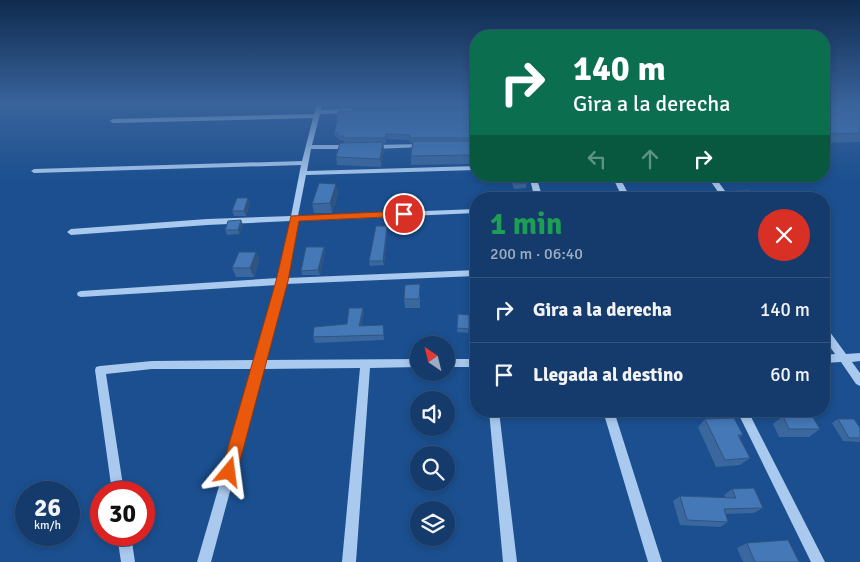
<!DOCTYPE html>
<html lang="es">
<meta charset="utf-8">
<style>
:root{--surface:#143b6b;--page:#214673;--text:#f1f3f6;--muted:#9dadc1;--line:#33557e}
body{margin:0;font-family:Signika,sans-serif;background:var(--page);color:var(--text);height:100vh;display:flex;flex-direction:column;font-size:19px;white-space:nowrap}
*{box-sizing:border-box;margin:0}
p{font-size:16px;color:var(--muted)}
.icon{flex:none;width:28px;height:28px;fill:none;stroke:currentColor;stroke-width:2;stroke-linecap:round;stroke-linejoin:round}
.map{position:relative;flex:1;overflow:hidden}
.drawer{position:absolute;left:470px;top:192px;width:360px;height:225px;display:flex;flex-direction:column;background:var(--surface);border-radius:20px;box-shadow:0 2px 8px #0003,0 0 0 1px var(--line)}
.drawer>*{flex:none}
.banner{position:absolute;left:470px;top:30px;width:360px;height:152px;border-radius:20px;box-shadow:0 2px 8px #0003,0 0 0 1px var(--line);background:#0b6e4f;color:#fff;overflow:hidden}
.needle{width:32px;rotate:325deg}
.fabs{position:absolute;left:410px;top:336px;display:grid;gap:10px}
.fabs a{display:grid;place-items:center;width:45px;height:45px;border-radius:50%;background:var(--surface);box-shadow:0 2px 8px #0003,0 0 0 1px var(--line);font-size:25px}
.speed{position:absolute;left:15px;top:481px;display:flex;gap:10px;font-size:25px;font-weight:700;text-align:center}
.speed>*{display:grid;place-content:center;width:65px;height:65px;border-radius:50%;background:var(--surface);box-shadow:0 2px 8px #0003,0 0 0 1px var(--line);line-height:1}
.speed small{font-size:12px;font-weight:400}
.speed .limit{border:8px solid #d22;background:#fff;color:#111}
.pin{position:absolute;display:grid;place-items:center;width:42px;height:42px;color:#fff;margin:-21px;border:2px solid #fff;border-radius:50%;box-shadow:0 1px 5px #0007}
.me{position:absolute;width:55px;margin:-28px;rotate:16deg;stroke-linejoin:round;filter:drop-shadow(0 0 4px #0008)}
.turn{display:flex;align-items:center;gap:18px;height:105px;padding:0 20px;font-size:22px}
.turn .icon{width:65px;height:65px;stroke-width:2.5}
.turn b{display:block;font-size:35px;line-height:42px}
.lanes{display:flex;align-items:center;height:48px;padding:0 20px;background:#0003;justify-content:center;gap:25px;direction:ltr}
.lanes .off{opacity:.35}
.round{display:grid;place-items:center;flex:none;width:52px;height:52px;border-radius:26px;background:var(--page)}
.summary{display:flex;align-items:center;justify-content:space-between;height:85px;padding:0 20px}
h1{font-size:30px;font-weight:800;line-height:38px;color:#1e9e55}
ul{padding:0;list-style:none}
li{display:flex;align-items:center;gap:15px;height:65px;padding:0 20px;border-top:1px solid var(--line)}
li div{flex:1}
li b{display:block;font-size:19px}
li em{font-style:normal}
.map>svg:first-child{display:block}
.lines{fill:none;stroke-linecap:round;stroke-linejoin:round}
.minor{fill:#a9c9ee;fill-rule:evenodd}
.wall{fill:#3a679d}
.shaded-wall{fill:#305480}
.building{fill:#4478b7;stroke:#305480}
.route{fill:#ea580c;stroke:#983908}
</style>
<div class="map">
<svg width="860" height="562" viewBox="0 0 860 562">
<rect width="100%" height="100%" fill="#1b4f8f"/>
<g class="lines">
<path class="minor" d="M317 103H323L321 110 350 109 353 111 350 113 320 114 312 145H350L353 147 350 149H311L307 171 476 166V170L306 175 298 216 476 209V213L298 221 287 278 476 270V276L286 284 265 360 419 359V367L370 368 356 562H342L360 368 263 369 211 562H197L253 369H152L106 374 124 492H112L95 370 96 367 100 366 152 361 255 360 277 285 81 297 78 296 77 294 78 292 81 291 278 278 290 221 207 225 71 235 67 232 71 229 207 219 291 216 301 165 34 173 31 171 34 169 302 161 313 118 113 123 110 121 113 119 314 114Z
M422 144 425 146 424 147 373 149 370 147 373 145Z
M460 144H476V148L458 147 457 146Z
M529 176H536L543 199H535Z
M612 176H619L631 199H623Z
M707 176H714L731 199H723Z
M824 327 827 328 846 354 860 353V361L852 362 860 373V386L856 384 841 362 824 363V355L835 354 824 338Z
M446 359H476V367H446Z
M489 411H499L517 562H503Z
M603 411H614L662 562H648Z
M737 411H748L825 562H811Z
M117 535H131L135 562H121Z"/>
</g>
<path class="wall" d="M340 103H476V106V105L340 108Z
M824 103H860V142L824 143Z
M476 108V138H471L472 155 471 164 411 165V156L412 143H410V140L386 139V143H383L384 150 381 167 337 165 336 157 344 143V141L339 140 338 138 335 137 334 133 337 124 336 120Z
M510 176H524L527 183 526 188 514 189Z
M736 191 755 199H733L732 198Z
M338 193 332 213H314L312 204Z
M250 202 246 216H234L232 211Z
M243 225 239 234 227 235 225 230Z
M387 231 384 265 370 266 369 261Z
M324 247 325 251 320 275H302L301 271Z
M256 252 259 261 254 277H236L232 268Z
M420 284V308H405L404 299Z
M364 313 361 326 383 325 384 340 315 343 313 337 347 324Z
M458 314 469 329 468 333 457 332Z
M783 416 820 429 809 437H779L773 424Z
M705 419 743 435 739 438 750 458 740 465 716 467 698 427Z
M838 419 860 428V442L843 441 832 423Z
M732 489 763 508 754 513 725 514 728 522 720 527 680 525 673 501 680 496 726 498 724 495Z
M747 543 799 562H743L737 548Z"/>
<path class="shaded-wall" d="M383 142 384 150 381 167 380 159Z
M336 184 338 193 332 213 330 203Z
M248 198 250 202 246 216 244 211Z
M241 220 243 225 239 234 238 230Z
M387 226V231L384 265 383 261Z
M324 247 325 251 320 275 318 270Z
M256 252 259 261 254 277 250 268Z
M363 308 364 313 360 331 359 326Z"/>
<path class="building" d="M824 103H860V133L824 134Z
M476 108V134H471V138H410V135L386 134 385 138H343L344 136H338V133H334L338 120H336L338 111Z
M413 141H471L472 155 411 156Z
M383 142 380 159 336 157 340 143Z
M512 176H524L527 183 515 184Z
M319 183 336 184 330 203 312 204Z
M748 190 755 199H741L736 191Z
M237 198H248L244 211H232Z
M241 220 238 230H225L228 221Z
M376 226H387L383 261H369Z
M306 247H324L318 270 301 271Z
M239 252H256L250 268H232Z
M420 284 419 299H404L405 285Z
M349 308H363L359 326 383 325 384 335 313 337 314 327 347 324Z
M458 314 469 315V329L457 328Z
M783 416H812L820 429H789Z
M734 418 743 435H738L750 458 725 460 705 419Z
M838 419H854L860 428V438H849Z
M754 488 763 508 724 509 728 522 687 520 680 496 736 498 732 489Z
M788 540 799 562H755L747 543Z"/>
<linearGradient id="sky" x2="0" y2="1"><stop stop-color="#0f2b4f"/><stop offset="0.57" stop-color="#39639b"/><stop offset="1" stop-color="#39639b" stop-opacity="0"/></linearGradient>
<rect width="860" height="182" fill="url(#sky)"/>
<path class="route" d="M404 211 408 214 407 216 299 221 288 281 237 472 235 478 229 480 224 478 221 472 276 281 291 216Z"/>
</svg>
<div class="fabs">
<a><svg class="needle" viewBox="-14 -14 28 28"><path d="M0-13l5 13h-10z" fill="#e53935"/><path d="M0 13l5-13h-10z" fill="#9dadc1"/></svg></a>
<a><svg class="icon" aria-label="sound" viewBox="0 0 24 24"><path d="M4 9h4l5-4v14l-5-4H4zM17 9q2 3 0 6"/></svg></a>
<a><svg class="icon" aria-label="search" viewBox="0 0 24 24"><circle cx="10" cy="10" r="6"/><path d="M15 15l6 6"/></svg></a>
<a><svg class="icon" aria-label="layers" viewBox="0 0 24 24"><path d="M12 4l9 5-9 5-9-5zM3 14l9 5 9-5"/></svg></a>
</div>
<div class="speed"><div>26<small>km/h</small></div><div class="limit">30</div></div>
<div class="pin" style="left:404px;top:214px;background:#d93025"><svg class="icon" aria-label="arrive" viewBox="0 0 24 24"><path d="M6 21V4h12l-3 4 3 4H6"/></svg></div>
<svg class="me" style="left:229px;top:472px" viewBox="-20 -20 40 40"><path d="M0-17L14 15 0 8-14 15z" fill="#ea580c" stroke="#fff" stroke-width="4"/></svg>
<div class="banner">
<div class="turn"><svg class="icon" aria-label="right" viewBox="0 0 24 24"><path d="M7 20v-9h11M14 6l5 5-5 5"/></svg><div><b>140 m</b>Gira a la derecha</div></div>
<div class="lanes"><svg class="icon off" aria-label="left" viewBox="0 0 24 24"><path d="M17 20v-9H6M10 6l-5 5 5 5"/></svg><svg class="icon off" aria-label="ahead" viewBox="0 0 24 24"><path d="M12 20V5M6 11l6-6 6 6"/></svg><svg class="icon" aria-label="right" viewBox="0 0 24 24"><path d="M7 20v-9h11M14 6l5 5-5 5"/></svg></div>
</div>
<section class="drawer">
<div class="summary"><div><h1>1 min</h1><p>200 m · 06:40</p></div><a class="round" style="background:#d93025;color:#fff"><svg class="icon" aria-label="close" viewBox="0 0 24 24"><path d="M6 6l12 12M18 6L6 18"/></svg></a></div>
<ul>
<li><svg class="icon" aria-label="right" viewBox="0 0 24 24"><path d="M7 20v-9h11M14 6l5 5-5 5"/></svg><div><b>Gira a la derecha</b></div><em>140 m</em></li>
<li><svg class="icon" aria-label="arrive" viewBox="0 0 24 24"><path d="M6 21V4h12l-3 4 3 4H6"/></svg><div><b>Llegada al destino</b></div><em>60 m</em></li>
</ul>
</section>
</div>
